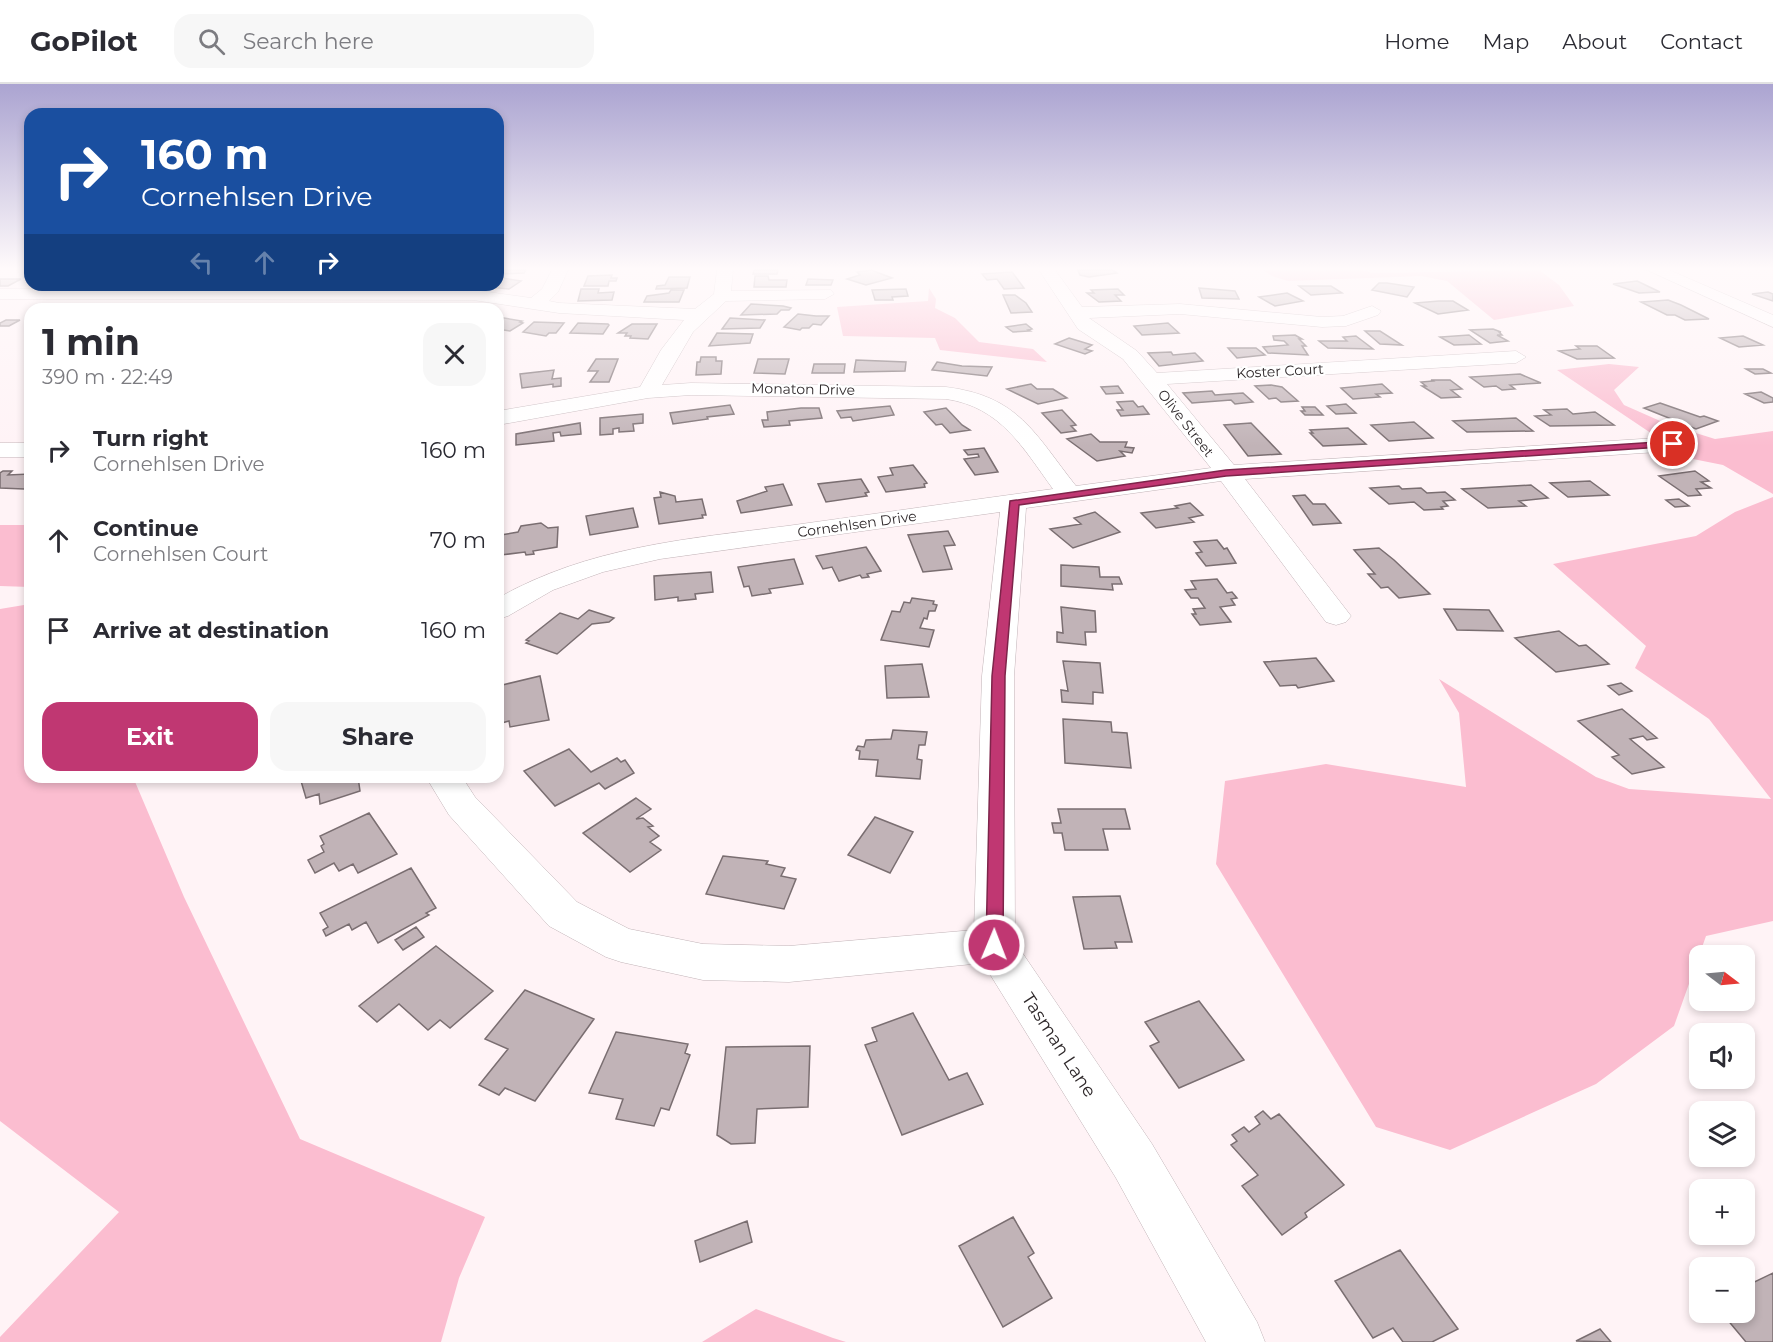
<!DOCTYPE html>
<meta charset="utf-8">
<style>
:root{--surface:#fff;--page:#f7f7f7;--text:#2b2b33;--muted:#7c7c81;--line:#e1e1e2;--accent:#c03772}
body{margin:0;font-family:Montserrat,sans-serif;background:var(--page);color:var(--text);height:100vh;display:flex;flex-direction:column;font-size:22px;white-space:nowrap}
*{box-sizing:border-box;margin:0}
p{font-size:20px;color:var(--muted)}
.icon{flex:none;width:33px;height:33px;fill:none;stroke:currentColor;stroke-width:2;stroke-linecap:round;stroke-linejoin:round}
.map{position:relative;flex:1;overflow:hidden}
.details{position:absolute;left:24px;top:219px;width:480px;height:480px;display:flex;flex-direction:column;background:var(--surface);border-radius:18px;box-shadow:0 3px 9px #0003}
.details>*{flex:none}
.guide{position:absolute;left:24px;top:24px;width:480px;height:183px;border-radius:18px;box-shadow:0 3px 9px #0003;background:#1a4fa0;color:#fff;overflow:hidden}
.needle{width:39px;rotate:106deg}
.buttons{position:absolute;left:1689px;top:861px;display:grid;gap:12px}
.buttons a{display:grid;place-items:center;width:66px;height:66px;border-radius:12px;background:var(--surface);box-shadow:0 3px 9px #0003;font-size:30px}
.pin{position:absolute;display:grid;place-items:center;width:51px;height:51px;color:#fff;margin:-26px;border:3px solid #fff;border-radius:50%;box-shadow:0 2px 6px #0007}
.me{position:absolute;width:66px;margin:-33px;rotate:1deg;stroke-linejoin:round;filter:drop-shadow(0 0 4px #0008)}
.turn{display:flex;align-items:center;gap:21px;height:126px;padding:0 18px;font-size:27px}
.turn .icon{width:78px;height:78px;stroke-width:2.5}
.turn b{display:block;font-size:42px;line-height:51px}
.lanes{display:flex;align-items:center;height:57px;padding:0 18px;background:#0003;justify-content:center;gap:30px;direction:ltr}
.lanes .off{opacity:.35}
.round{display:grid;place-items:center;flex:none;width:63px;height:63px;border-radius:18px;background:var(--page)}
.summary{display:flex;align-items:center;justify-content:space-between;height:102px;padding:0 18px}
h1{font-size:36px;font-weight:700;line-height:45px}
.action{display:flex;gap:12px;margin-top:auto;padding:12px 18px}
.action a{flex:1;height:69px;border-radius:18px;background:var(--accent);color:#fff;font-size:24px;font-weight:700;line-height:69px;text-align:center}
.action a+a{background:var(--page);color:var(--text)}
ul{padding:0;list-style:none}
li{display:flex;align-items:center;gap:18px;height:90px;padding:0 18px}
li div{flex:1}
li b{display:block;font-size:22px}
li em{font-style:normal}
header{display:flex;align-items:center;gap:36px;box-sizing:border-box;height:84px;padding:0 30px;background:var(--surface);border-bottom:2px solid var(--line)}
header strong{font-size:28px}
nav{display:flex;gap:33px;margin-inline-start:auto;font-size:21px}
.search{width:420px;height:54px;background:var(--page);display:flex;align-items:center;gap:15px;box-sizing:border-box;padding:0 21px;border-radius:18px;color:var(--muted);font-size:22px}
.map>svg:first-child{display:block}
.green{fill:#fbbdd0}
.building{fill:#c1b3b7;stroke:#7a6e71;stroke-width:1.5}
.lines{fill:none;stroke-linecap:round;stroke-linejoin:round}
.minor-casing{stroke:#c2b4b8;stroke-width:1}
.minor{fill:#fff;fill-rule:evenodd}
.route{fill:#c03772;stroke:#7d244a;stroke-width:1.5}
.labels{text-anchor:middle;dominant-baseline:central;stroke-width:4.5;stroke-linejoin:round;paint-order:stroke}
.far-street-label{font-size:14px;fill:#2f292b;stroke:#fff}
.near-street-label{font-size:18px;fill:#2f292b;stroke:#fff}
</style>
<header>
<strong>GoPilot</strong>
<div class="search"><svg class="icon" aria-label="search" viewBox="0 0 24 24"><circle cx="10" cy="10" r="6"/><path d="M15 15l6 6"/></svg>Search here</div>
<nav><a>Home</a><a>Map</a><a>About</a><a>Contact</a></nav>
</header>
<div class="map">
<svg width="1773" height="1258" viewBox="0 0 1773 1258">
<rect width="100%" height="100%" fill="#fff3f6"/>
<path class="green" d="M1263 186H1359L1374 189 1539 186 1559 201 1574 222 1494 236 1447 197 1421 192 1288 197 1272 192Z
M929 204 936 215 935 224 955 234 979 258 1033 265 1047 278 940 266 935 254 843 252 837 223 928 217Z
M1609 280 1639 283 1614 306 1624 321 1667 340 1715 355 1773 347V410L1723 381 1688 374 1557 286Z
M1773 413V837L1706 852 1674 942 1596 1000 1450 1066 1376 1043 1216 780 1225 697 1326 680 1466 703 1459 629 1439 595 1596 693 1629 705 1771 715 1709 635 1635 584 1646 562 1553 480 1696 452 1735 428Z
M0 441H30V503L0 502Z
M30 520V693H133L184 813 300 1055 485 1133 459 1194 441 1258H0V1253L119 1128 0 1037V525Z
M756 1225 833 1254 846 1258H702Z"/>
<path class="building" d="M503 186H526L524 189 501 190Z
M754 186H778L777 190H753Z
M871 186 892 194 866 201 847 195 860 191 857 188Z
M1078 186H1113L1117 189 1089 193 1080 191Z
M1012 188 1024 204 1004 205 997 195 987 196 982 190Z
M612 191 611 194H617L616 197H609L608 202H584L588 192Z
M755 192H768L769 196H787L786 203H754Z
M669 193H690L687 204 656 205 657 202 665 201Z
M502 194 521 197 509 205 478 202 498 201V196Z
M0 195H21L8 202H0Z
M808 195 833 196 831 201H806Z
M1637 197 1660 208 1639 209 1613 200Z
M1379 199H1387L1414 203 1407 213 1372 206Z
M1299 202H1331L1342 209 1311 211Z
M1199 204 1235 207 1239 215 1202 214Z
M581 205H599L598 209 614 208 612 216 578 217Z
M906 205 908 212 892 213 893 216H875L872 206Z
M1118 205 1124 211H1115L1121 217 1099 218 1087 209H1094L1091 206Z
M671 206H684L679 218H644L647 212 669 209Z
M1768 208 1773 210V217L1752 210Z
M1287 209 1303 217 1275 222 1259 213Z
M1003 211H1015L1026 219 1032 228 1011 229Z
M1668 216 1681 221 1709 235 1685 236 1675 231H1667L1641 218Z
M1439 217H1453L1468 226 1438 230 1415 219Z
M751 220 783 222 791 224 789 226H781L777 230 741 231Z
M798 230 816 232H829L821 241 813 240 809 244H802L800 246 784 243Z
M498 233 522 237 520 238 523 239 510 247 498 245Z
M730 234 765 236 760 244 722 245Z
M6 236H20L9 242H0V239Z
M534 238 564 239 556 249H549L546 252 523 248Z
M578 239 608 240 609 241 603 250 570 249Z
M1168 239 1179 249 1142 251 1134 242Z
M632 240H657L648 255 630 254 631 252H625L627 249H618Z
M1026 240 1032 245 1028 246 1030 247 1013 248 1006 243Z
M1493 245 1501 248H1499L1502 251H1497L1508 257 1490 259 1470 246Z
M1365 247H1380L1402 261 1380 260Z
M717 249 753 250 750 259 709 262Z
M1295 251 1302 255H1299L1306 262H1302L1308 271 1268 269 1263 263 1288 261 1284 257 1274 256 1273 252Z
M1469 251 1481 260 1454 261 1440 253Z
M1356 252 1373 265 1328 264 1319 257H1347L1343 253Z
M1743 252 1763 261 1739 263 1720 254Z
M1069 254 1092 261 1085 265 1092 267 1085 270 1055 260Z
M1576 262H1597L1614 274 1577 275 1559 267 1580 265Z
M1228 264H1256L1265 271 1237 274Z
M1171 268 1173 271 1195 269 1203 277 1159 282 1148 269Z
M701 273H716V277H722L721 290 696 291 697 278H700Z
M596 275H618L609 298H590L598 287H588Z
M758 275H789L785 290 754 289Z
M856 276 906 278 905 287 854 288Z
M937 278 962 282 992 283 987 292 932 286Z
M814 280H845L844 289H812Z
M1746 285H1763L1771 289 1755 290Z
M554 286 552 295 561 294V302L553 303V300L522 304 520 290Z
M1520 290 1541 299 1510 301 1515 305 1502 306 1496 302 1484 303 1470 293Z
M1431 296H1450L1462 305 1451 306 1460 313 1441 314 1422 302H1426L1421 298 1433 297Z
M1031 300 1037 305H1053L1067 314 1038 320 1007 305Z
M1382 300 1392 309 1376 310 1380 313 1353 315 1341 304Z
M1271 301 1282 303 1298 317 1281 318 1276 314 1269 315 1255 302Z
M1118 302 1123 309 1106 310 1101 303Z
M1212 307 1215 311 1243 309 1253 318 1235 320 1231 316 1192 319 1183 309Z
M1761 308 1773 314V318L1764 319 1745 310Z
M1133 317 1138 323 1143 322 1149 330 1121 332 1117 326H1123L1117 318Z
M1660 319 1700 333 1704 332 1718 337 1696 345 1644 324Z
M1346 320 1356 329 1336 330 1327 322Z
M730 321 734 330 707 333 708 335 673 340 670 329Z
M890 322 894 331 853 337 851 333 841 334 837 327Z
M1302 323H1315L1323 331H1305L1301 327H1305Z
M801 324H819L822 334 789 337 790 341 764 343 762 336H768L767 328Z
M946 324 962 341 970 346 950 349 942 340 936 341 924 328Z
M1567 325 1573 330 1595 328 1614 341 1550 342 1535 332 1551 331 1544 326Z
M1062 326 1076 341 1071 342 1076 347 1061 349 1042 329Z
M643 330V339L633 340 634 347 619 348V344L613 345V350L600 351V334Z
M1516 334 1533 347 1467 348 1453 337Z
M1414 338 1433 354 1389 357 1371 341Z
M580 339 581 350 561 352 560 348 553 349 554 357 516 361V350Z
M1251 339 1281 370 1248 372 1224 341Z
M1348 344 1366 360 1323 362 1310 349H1313L1310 346Z
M1091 350 1100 358H1127L1125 363 1134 364 1132 369 1120 367 1125 372 1097 377 1067 355Z
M984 364 998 388 975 391 964 375 979 373 978 370 968 371 964 366Z
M913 381 927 399 924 400 925 403 886 408 878 393 893 391 890 384Z
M3 387H12L8 391 30 390V401L24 405 0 404V389Z
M1695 387 1709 397 1701 398 1711 404 1696 405 1701 411 1688 412 1659 392Z
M861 395 869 408 865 409 867 412 826 418 818 400Z
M1590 397 1609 411 1568 413 1550 399Z
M783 400 792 421 741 429 737 417 767 407 765 403Z
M1531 401 1548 414 1519 417 1526 422 1488 424 1462 405Z
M1399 402 1402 405 1421 404 1427 409 1445 408 1455 416 1443 417 1448 422 1441 423 1443 425 1424 426 1414 418 1389 420 1370 404Z
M660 408 675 412 676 418 702 415 706 431H702L703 434 659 440 654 414 661 413Z
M1305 411 1313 420H1325L1341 439 1313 441 1293 412Z
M1679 415 1689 422 1675 423 1666 416Z
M1190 419 1203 431 1189 434 1194 438 1156 444 1141 429 1178 424 1175 422Z
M633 424 638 443 590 451 586 432Z
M1095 428 1120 448 1073 464 1050 445 1081 440 1074 434Z
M541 439 548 444 558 443 557 463 533 467 534 470 526 471 525 468 501 471V451L518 448 521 442Z
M948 447 955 461 944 462 952 485 923 488 908 451Z
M1217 456 1224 465 1227 464 1236 479 1206 482 1196 469 1202 468 1194 458Z
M866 463 881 487 867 490 869 493 862 494 860 491 839 497 832 483 823 485 816 472Z
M1379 464 1394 476 1430 510 1399 514 1388 503 1381 504 1368 490H1375L1354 466Z
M794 475 803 500 769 505 771 509 752 512 749 502 744 503 738 483Z
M1061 481 1099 483 1100 493H1119L1122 500H1112L1113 506 1061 502Z
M711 488 713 508 695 510 696 515 678 517V513L655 516 654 492Z
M1217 495 1227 509 1232 508 1237 514 1231 515 1235 521 1220 523 1231 538 1200 541 1192 530H1196L1193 525 1205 524 1198 514H1191L1185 506 1196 505 1191 497Z
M912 514 934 517 933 520 937 521 935 527H929L927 535 924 534 920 544 934 546 929 563 881 556 892 527 900 528 904 518 910 519Z
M1061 523 1095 527 1096 548H1085L1086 561 1057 558V548L1063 549Z
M1444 525 1489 526 1503 547 1457 546Z
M589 526 614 534 609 538 592 540 557 570 526 559 529 557 526 556 560 529 578 535Z
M1559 547 1579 562 1586 561 1609 580 1556 588 1515 554Z
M1316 574 1334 597 1298 604 1296 601 1280 602 1264 578Z
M1063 577 1100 579 1103 609 1093 608V620L1062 618 1061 606 1068 607Z
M922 580 929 613 887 614 885 582Z
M540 592 549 636 510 643 509 637 498 640V602Z
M1621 599 1632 607 1619 611 1608 602Z
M1622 625 1657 654 1647 656 1643 652 1630 655 1664 683 1632 690 1612 673 1619 671 1578 637Z
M1063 635 1111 638 1112 648 1127 649 1131 684 1065 679Z
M893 646 927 648 925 661H919L917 675 922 676 920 695 876 692 878 676 859 675 860 667 856 666 858 662 864 663 866 656 891 655Z
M569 665 591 688 617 674 621 678 625 676 634 689 605 705 599 699 555 722 524 687Z
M306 693H358L360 707 320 720 319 710 306 714 301 697Z
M636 714 651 725 636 735 643 734 653 742 648 743 659 752 650 758 661 766 630 788 583 749Z
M1058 725H1125L1130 745H1103L1108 766H1065L1062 749H1054L1052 739H1061Z
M369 729 397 770 358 789 353 780 339 787 334 779 315 789 308 776 324 768 321 762 324 760 320 752Z
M875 733 913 748 890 789 848 771Z
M723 772 768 777 766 780 785 784 781 792 796 795 784 825 706 810Z
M411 784 436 824 426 829 429 831 378 859 366 838 352 846 349 840 326 852 323 846 328 843 320 829Z
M1120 812 1132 858H1115L1117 864 1084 865 1073 813Z
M416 843 424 853 403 866 395 856Z
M436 862 493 907 450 944 440 936 428 946 399 920 377 938 359 922Z
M525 906 594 935 535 1017 505 1004 499 1011 479 1001 508 965 485 955Z
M1199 917 1244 976 1179 1004 1150 962 1159 958 1145 938Z
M913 929 949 996 967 989 983 1020 902 1051 865 961 877 957 872 944Z
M616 948 688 960 685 969 690 971 669 1026 661 1024 654 1042 616 1035 623 1015 589 1009Z
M810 962 808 1023 757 1025 755 1059 731 1060 717 1051 726 963Z
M1263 1027 1271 1035 1279 1030 1344 1101 1305 1129 1307 1133 1282 1151 1242 1102 1258 1091 1231 1061 1237 1057 1232 1051 1244 1043 1249 1048 1260 1040 1255 1033Z
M1013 1133 1034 1169 1028 1173 1052 1214 1003 1243 959 1162Z
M747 1137 752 1158 700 1178 695 1157Z
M1400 1166 1458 1245 1432 1258H1403L1393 1244 1373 1254 1335 1197Z
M1773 1189V1258H1746L1721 1228H1744V1203Z
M1600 1245 1611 1258 1576 1257Z"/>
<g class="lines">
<defs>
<path id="minor" d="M552 186H568L558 208 549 217 559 219 695 225 714 210 717 186H733L731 207 831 206 834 210 825 215 726 217 693 248 662 301 691 299 946 303C1019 312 1034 349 1076 402L1211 384 1123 275 1078 245 1039 186H1055L1082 223 1180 220 1322 233 1343 232 1372 222 1381 227 1378 231 1346 242 1322 243 1180 230 1089 234 1137 267 1157 289 1516 267 1526 273 1516 279 1167 300 1234 381 1673 353 1681 355 1684 360 1681 365 1673 367 1245 395 1351 532 1346 538 1336 541 1326 538 1221 397 1026 424 1014 592 1015 858 1152 1060 1257 1238 1265 1258H1206L1116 1094 983 879 789 898 703 896 621 878 606 873 549 842 449 731 426 693H462L475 713 577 818 629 845 703 860 789 862 974 846 982 592 1000 428 660 475 603 488 553 506 508 532 498 535V514C588 463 686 455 787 442 875 430 964 417 1053 405 1023 364 1001 323 946 315L691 311 648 314 498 341V327L640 303 661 266 684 236 559 229 473 216 0 215V205L473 206 531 214 542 205Z
M1647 186H1669L1773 231V243Z
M0 359H30V373H0Z"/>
</defs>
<use href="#minor" class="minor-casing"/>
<use href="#minor" class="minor"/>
</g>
<linearGradient id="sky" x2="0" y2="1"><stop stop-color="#aba4d1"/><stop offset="0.51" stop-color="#fffafb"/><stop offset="1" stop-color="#fffafb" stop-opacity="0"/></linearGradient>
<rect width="1773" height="362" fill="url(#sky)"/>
<path class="route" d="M1673 357 1676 358V362L1226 392 1019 421 1005 592 1003 861 1000 866H988L986 861 992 592 1010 417 1226 386Z"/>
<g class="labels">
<g class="far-street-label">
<text transform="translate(1280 287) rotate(-3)">Koster Court</text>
<text transform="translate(803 305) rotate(1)">Monaton Drive</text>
<text transform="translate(1186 339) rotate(52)">Olive Street</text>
<text transform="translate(857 440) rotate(-8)">Cornehlsen Drive</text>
</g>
<g class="near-street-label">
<text transform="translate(1059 961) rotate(57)">Tasman Lane</text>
</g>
</g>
</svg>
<div class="buttons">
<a><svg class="needle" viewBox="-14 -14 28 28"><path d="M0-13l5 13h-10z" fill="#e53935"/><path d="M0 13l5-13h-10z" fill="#7c7c81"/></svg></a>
<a><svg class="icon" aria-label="sound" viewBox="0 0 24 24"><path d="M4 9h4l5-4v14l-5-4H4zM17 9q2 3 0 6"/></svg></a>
<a><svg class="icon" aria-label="layers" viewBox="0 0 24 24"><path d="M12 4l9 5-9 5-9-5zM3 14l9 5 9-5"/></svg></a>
<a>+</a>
<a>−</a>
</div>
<div class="pin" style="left:1673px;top:360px;background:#d93025"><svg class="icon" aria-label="arrive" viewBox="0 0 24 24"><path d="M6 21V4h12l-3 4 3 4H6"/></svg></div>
<svg class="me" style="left:994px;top:861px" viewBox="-20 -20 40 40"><circle r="17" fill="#c03772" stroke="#fff" stroke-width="3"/><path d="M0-11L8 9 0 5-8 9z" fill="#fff"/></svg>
<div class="guide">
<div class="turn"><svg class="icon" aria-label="right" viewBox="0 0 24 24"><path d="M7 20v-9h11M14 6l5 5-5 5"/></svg><div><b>160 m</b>Cornehlsen Drive</div></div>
<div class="lanes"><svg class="icon off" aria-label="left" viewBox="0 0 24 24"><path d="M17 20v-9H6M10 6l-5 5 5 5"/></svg><svg class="icon off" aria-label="ahead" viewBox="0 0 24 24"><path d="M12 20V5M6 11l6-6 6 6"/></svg><svg class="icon" aria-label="right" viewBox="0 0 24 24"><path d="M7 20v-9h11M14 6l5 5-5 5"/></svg></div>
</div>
<section class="details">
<div class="summary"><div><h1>1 min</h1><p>390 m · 22:49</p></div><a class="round"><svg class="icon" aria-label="close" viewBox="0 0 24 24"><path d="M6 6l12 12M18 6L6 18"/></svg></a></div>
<ul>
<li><svg class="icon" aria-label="right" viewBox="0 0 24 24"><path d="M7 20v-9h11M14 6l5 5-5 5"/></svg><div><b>Turn right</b><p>Cornehlsen Drive</p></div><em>160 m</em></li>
<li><svg class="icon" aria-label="ahead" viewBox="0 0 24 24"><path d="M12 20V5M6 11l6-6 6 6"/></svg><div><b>Continue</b><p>Cornehlsen Court</p></div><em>70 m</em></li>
<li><svg class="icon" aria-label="arrive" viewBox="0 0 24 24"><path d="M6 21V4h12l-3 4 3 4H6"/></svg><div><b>Arrive at destination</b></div><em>160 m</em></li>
</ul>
<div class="action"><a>Exit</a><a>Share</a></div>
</section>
</div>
